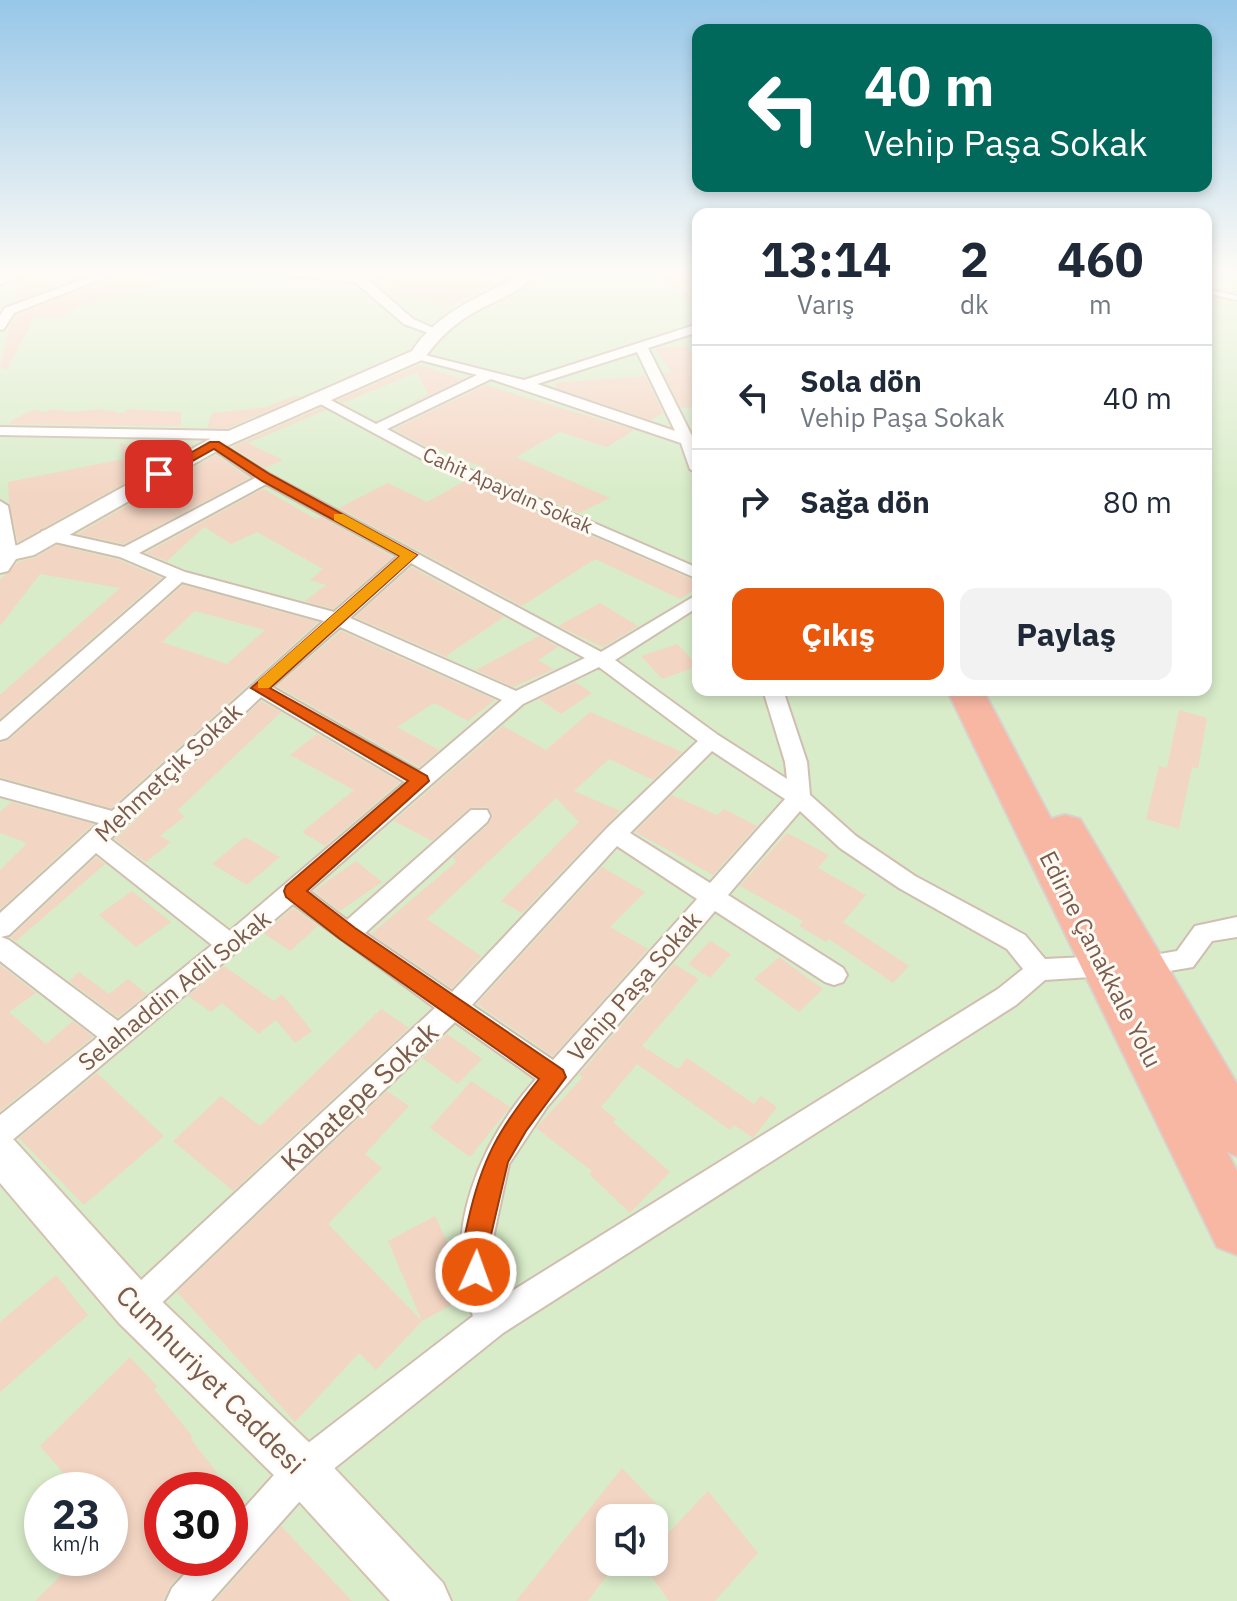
<!DOCTYPE html>
<html lang="tr">
<meta charset="utf-8">
<style>
:root{--surface:#fff;--page:#f2f2f3;--text:#1f2937;--muted:#747a83;--line:#e0e1e3;--accent:#ea580c}
body{margin:0;font-family:"IBM Plex Sans",sans-serif;background:var(--page);color:var(--text);height:100vh;display:flex;flex-direction:column;font-size:30px;white-space:nowrap}
*{box-sizing:border-box;margin:0}
p{font-size:26px;color:var(--muted)}
.icon{flex:none;width:44px;height:44px;fill:none;stroke:currentColor;stroke-width:2;stroke-linecap:round;stroke-linejoin:round}
.map{position:relative;flex:1;overflow:hidden}
.details{position:absolute;left:692px;top:208px;width:520px;height:488px;display:flex;flex-direction:column;background:var(--surface);border-radius:16px;box-shadow:0 4px 12px #0003}
.details>*{flex:none}
.banner{position:absolute;left:692px;top:24px;width:520px;height:168px;border-radius:16px;box-shadow:0 4px 12px #0003;background:#00695c;color:#fff;overflow:hidden}
.fabs{position:absolute;left:596px;top:1504px;display:grid;gap:16px}
.fabs a{display:grid;place-items:center;width:72px;height:72px;border-radius:16px;background:var(--surface);box-shadow:0 4px 12px #0003;font-size:40px}
.speed{position:absolute;left:24px;top:1472px;display:flex;gap:16px;font-size:40px;font-weight:700;text-align:center}
.speed>*{display:grid;place-content:center;width:104px;height:104px;border-radius:50%;background:var(--surface);box-shadow:0 4px 12px #0003;line-height:1}
.speed small{font-size:20px;font-weight:400}
.speed .limit{border:12px solid #d22;background:#fff;color:#111}
.pin{position:absolute;display:grid;place-items:center;width:68px;height:68px;color:#fff;margin:-34px;border-radius:16px;box-shadow:0 4px 12px #0006}
.me{position:absolute;width:88px;margin:-44px;rotate:2deg;stroke-linejoin:round;filter:drop-shadow(0 0 6px #0008)}
.turn{display:flex;align-items:center;gap:28px;height:168px;padding:0 40px;font-size:36px}
.turn .icon{width:104px;height:104px;stroke-width:2.5}
.turn b{display:block;font-size:56px;line-height:68px}
.eta{display:flex;justify-content:space-evenly;align-items:center;height:136px;text-align:center}
.eta b{font-size:48px;font-weight:800;line-height:56px}
.cta{display:flex;gap:16px;margin-top:auto;padding:16px 40px}
.cta a{flex:1;height:92px;border-radius:16px;background:var(--accent);color:#fff;font-size:32px;font-weight:800;line-height:92px;text-align:center}
.cta a+a{background:var(--page);color:var(--text)}
ul{padding:0;list-style:none}
li{display:flex;align-items:center;gap:24px;height:104px;padding:0 40px;border-top:2px solid var(--line)}
li div{flex:1}
li b{display:block;font-size:30px}
li em{font-style:normal}
.map>svg:first-child{display:block}
.green{fill:#d8ecc9;fill-rule:evenodd}
.building{fill:#f3d5c3;fill-rule:evenodd}
.lines{fill:none;stroke-linecap:round;stroke-linejoin:round}
.lane-casing{stroke:#d1beb0;stroke-width:4}
.street-casing{stroke:#d1beb0;stroke-width:4}
.secondary-casing{stroke:#d6c0b0;stroke-width:4}
.primary-casing{stroke:#dad1cd;stroke-width:4}
.highway-casing{stroke:#dad1cd;stroke-width:4}
.lane{fill:#fff;fill-rule:evenodd}
.street{fill:#fff;fill-rule:evenodd}
.secondary{fill:#fff;fill-rule:evenodd}
.primary{fill:#fbd9a5;fill-rule:evenodd}
.highway{fill:#f7b7a3;fill-rule:evenodd}
.route{fill:#ea580c;stroke:#983908;stroke-width:2}
.slow{fill:#f59e0b}
.labels{text-anchor:middle;dominant-baseline:central;stroke-width:6;stroke-linejoin:round;paint-order:stroke}
.far-street-label{font-size:20px;fill:#7a5c4d;stroke:#fffaf3}
.street-label{font-size:24px;fill:#7a5c4d;stroke:#fffaf3}
.near-street-label{font-size:28px;fill:#7a5c4d;stroke:#fffaf3}
</style>
<div class="map">
<svg width="1237" height="1601" viewBox="0 0 1237 1601">
<rect width="100%" height="100%" fill="#fdf6ec"/>
<path class="green" d="M0 271H698V690H1206V271H1237V1601H0ZM42 1490H110V1558H42ZM162 1490H230V1558H162ZM610 1518H654V1562H610Z"/>
<path class="building" d="M36 271H98L22 298 18 297 25 276Z
M124 271 157 285 117 298 111 295 86 303 59 319 35 317 7 370 0 367 10 326 16 315Z
M405 271H511L452 305 392 292 404 286 378 281Z
M686 345 698 361V410L696 407 681 408 664 374 672 373 655 349Z
M419 365 463 379 398 410 428 394 417 372 343 403 338 400Z
M645 376 663 413 651 420 557 388 555 383Z
M486 385 634 430 607 447 560 432 516 457 610 498 579 513 482 472 487 469 439 449 435 451 394 429Z
M296 395 300 397 228 428H207L212 413 267 407Z
M321 408 326 410 248 443 283 460 265 468 232 447Z
M34 409 46 412 51 409 71 412 98 409 124 413 127 409 181 412V426L11 424V421Z
M120 443 164 461 18 542 9 503 8 482 123 459Z
M216 455 249 478 124 544 78 534Z
M465 481 698 582V587L680 599 595 559 522 606 339 508 388 483 427 502Z
M263 489 316 519 321 517 393 557 333 609 305 601 326 585 310 580 323 569 257 532 231 544 204 527 167 561 146 553Z
M57 545 119 560 161 578 0 718V695L120 588 40 574 0 626V580L18 562 35 558Z
M411 567 504 617 447 655 449 658 355 617Z
M183 585 318 622 111 808 0 777V743L9 740ZM195 611 265 630 227 664 162 642Z
M600 603 638 626 603 647 558 626Z
M341 631 495 700 468 721 434 703 397 727 439 750 419 767 277 686Z
M539 636 558 647 538 660 554 669 513 687 476 670Z
M677 644 698 666 662 679 641 656Z
M575 682 592 693 561 714 539 699Z
M261 701 281 712 178 810 184 817 160 836 171 842 146 862 115 839Z
M1179 710 1207 718 1198 769 1192 767 1179 829 1146 819 1159 766 1167 768Z
M590 712 682 752 653 780 609 759 574 791 620 811 522 913 501 901 579 822 556 798 427 919 481 956 452 988 371 934 456 862 453 857 489 824 493 815 487 807 469 808 432 841 394 821 503 726 546 750Z
M317 734 400 782 325 846 302 832 354 790 290 755Z
M672 795 717 815 724 809 757 826 713 875 635 832Z
M11 802 93 824 0 909V870L27 843 0 833V812Z
M787 833 829 855 818 868 866 895 843 922 909 966 893 983 829 939 826 942 799 926 803 921 740 886Z
M245 837 280 857 247 885 212 864Z
M96 857 105 864 16 941 11 937Z
M356 861 382 882 340 911 314 891Z
M602 867 645 892 610 927 648 949 553 1056 477 1004Z
M132 891 171 922 136 947 99 915Z
M293 908 318 926 290 951 263 933Z
M710 941 731 954 710 978 688 964Z
M779 957 823 989 799 1012 754 979Z
M674 964 699 979 642 1046 678 1069 687 1058 754 1104 761 1096 777 1107 753 1138 734 1125 730 1130 637 1064 601 1107 616 1119 613 1122 670 1172 630 1213 589 1174 592 1171 536 1128 583 1077 579 1075Z
M0 965 36 993 9 1012 46 1044 73 1021 93 1037 0 1111Z
M224 966 274 1001 282 994 312 1031 295 1043 276 1020 259 1034 222 1003 211 1012 188 996Z
M79 972 109 994 128 979 147 994 118 1017 69 981Z
M381 1009 409 1028 233 1191 173 1141 221 1096 260 1126Z
M447 1034 482 1059 458 1084 422 1058Z
M97 1073 164 1136 84 1205 19 1138Z
M471 1081 510 1107 470 1157 430 1128Z
M387 1091 409 1106 365 1154 382 1168 328 1224 422 1321 376 1370 359 1353 295 1422 177 1292Z
M435 1216 459 1267 464 1298 422 1321 388 1241Z
M56 1275 88 1315 0 1392V1322Z
M130 1357 157 1386 154 1389 193 1437 191 1439 230 1490H162V1558H195L170 1586 163 1601H35L79 1558H110V1490H78L40 1446Z
M622 1468 670 1518H610V1571L588 1601H516Z
M708 1491 758 1553 715 1601H669L641 1562H654V1548Z
M281 1526 352 1601H215Z"/>
<g class="lines">
<defs>
<path id="lane" d="M1206 289 1237 296V300L1206 293Z"/>
<path id="street" d="M0 271H14L0 275Z
M106 271H121L14 313 4 329 0 330V316L5 308Z
M271 271 358 276 402 271 368 280 413 319 440 331 434 335 404 324 355 282 277 274Z
M698 324V332L648 348 694 440 698 449V474L690 469 681 443 491 379 387 429 434 454 698 568V579L424 460 313 400 325 397 376 424 477 375 413 358V352L524 380ZM637 352 675 431 537 384Z
M0 427 232 431 239 435 232 439 0 435Z
M215 440 271 475 601 652 698 594V607L615 660 718 735 787 779 785 762 763 690H783L807 762 810 795 856 836 915 876 1025 935 1045 959 1106 956 1115 959 1119 966 1115 973 1106 976 1045 980 1016 1005 503 1333 316 1483 211 1601H166L172 1588 199 1558H230V1524L290 1457 473 1316C439 1235 481 1141 536 1079L455 1022 146 1318 135 1323 124 1318 119 1307 124 1296 435 1008 293 904 10 1142 0 1146V1115L98 1037 0 961V913L99 823 0 796V780L112 811 324 621 182 582 7 738 0 740V722L167 577 120 557 42 539 40 535 42 531 48 530 124 547 255 478 210 447V441ZM266 484 398 556 334 612 185 572 139 553ZM411 563 585 658 516 691 350 618ZM340 627 502 700 419 771 272 687ZM599 667 698 741 607 828 452 992 365 933 487 822 490 816 487 810H471L347 920 309 891 523 704ZM261 697 405 782 230 931 110 839ZM712 751 785 799 710 883 630 833ZM800 811 840 848 899 888 1007 949 1023 969 998 989 499 1299 490 1252 509 1164 547 1107 715 911 825 982 834 985 843 982 847 975 843 968 728 895ZM617 846 697 899 553 1060 472 1005ZM96 853 212 945 118 1021 9 940 1 937 9 935Z
M0 501 8 506 17 554 14 558 0 559Z
M1237 917V937L1212 941 1193 967 1140 976 1131 973 1127 966 1131 959 1177 951 1195 926Z"/>
<path id="secondary" d="M9 271H29L0 285V274Z
M523 271H539C525 289 506 296 486 306 460 319 441 334 424 359L222 448 34 555 16 559 8 571 0 573V549L18 545 208 440 412 351C437 313 477 298 516 278Z
M0 1134 14 1140 151 1291 320 1453 443 1583 451 1601H390L286 1487 119 1323 0 1183Z"/>
<path id="primary" d="M659 271H679L698 285V299L692 298Z"/>
<path id="highway" d="M947 690H983L1051 819 1065 815 1080 819 1237 1084V1156L1227 1152 1237 1171V1255L1217 1247Z"/>
</defs>
<use href="#lane" class="lane-casing"/>
<use href="#street" class="street-casing"/>
<use href="#secondary" class="secondary-casing"/>
<use href="#primary" class="primary-casing"/>
<use href="#highway" class="highway-casing"/>
<use href="#lane" class="lane"/>
<use href="#street" class="street"/>
<use href="#secondary" class="secondary"/>
<use href="#primary" class="primary"/>
<use href="#highway" class="highway"/>
</g>
<linearGradient id="sky" x2="0" y2="1"><stop stop-color="#97c7e8"/><stop offset="0.55" stop-color="#fefbf6"/><stop offset="1" stop-color="#fefbf6" stop-opacity="0"/></linearGradient>
<rect width="1237" height="495" fill="url(#sky)"/>
<path class="route" d="M210 442H219L271 475 417 555 270 688 427 776 429 781 307 891 355 928 563 1070 566 1077 526 1131 508 1162 487 1252 489 1272 486 1282 476 1285 467 1282C459 1261 463 1242 468 1221 482 1158 499 1129 539 1079L340 939 286 897 284 891 286 886 408 781 251 688 400 556 262 481 214 449 164 477 153 474Z"/>
<path class="slow" d="M334 514H343L417 555 269 688H258V681L400 556 334 520Z"/>
<g class="labels">
<g class="far-street-label">
<text transform="translate(508 490) rotate(24)">Cahit Apaydın Sokak</text>
</g>
<g class="street-label">
<text transform="translate(168 772) rotate(-43)">Mehmetçik Sokak</text>
<text transform="translate(1101 959) rotate(63)">Edirne Çanakkale Yolu</text>
<text transform="translate(634 986) rotate(-49)">Vehip Paşa Sokak</text>
<text transform="translate(174 990) rotate(-39)">Selahaddin Adil Sokak</text>
</g>
<g class="near-street-label">
<text transform="translate(359 1096) rotate(-43)">Kabatepe Sokak</text>
<text transform="translate(211 1379) rotate(45)">Cumhuriyet Caddesi</text>
</g>
</g>
</svg>
<div class="fabs">
<a><svg class="icon" aria-label="sound" viewBox="0 0 24 24"><path d="M4 9h4l5-4v14l-5-4H4zM17 9q2 3 0 6"/></svg></a>
</div>
<div class="speed"><div>23<small>km/h</small></div><div class="limit">30</div></div>
<div class="pin" style="left:159px;top:474px;background:#d93025"><svg class="icon" aria-label="arrive" viewBox="0 0 24 24"><path d="M6 21V4h12l-3 4 3 4H6"/></svg></div>
<svg class="me" style="left:476px;top:1272px" viewBox="-20 -20 40 40"><circle r="17" fill="#ea580c" stroke="#fff" stroke-width="3"/><path d="M0-11L8 9 0 5-8 9z" fill="#fff"/></svg>
<div class="banner">
<div class="turn"><svg class="icon" aria-label="left" viewBox="0 0 24 24"><path d="M17 20v-9H6M10 6l-5 5 5 5"/></svg><div><b>40 m</b>Vehip Paşa Sokak</div></div>
</div>
<section class="details">
<div class="eta">
<div><b>13:14</b><p>Varış</p></div>
<div><b>2</b><p>dk</p></div>
<div><b>460</b><p>m</p></div>
</div>
<ul>
<li><svg class="icon" aria-label="left" viewBox="0 0 24 24"><path d="M17 20v-9H6M10 6l-5 5 5 5"/></svg><div><b>Sola dön</b><p>Vehip Paşa Sokak</p></div><em>40 m</em></li>
<li><svg class="icon" aria-label="right" viewBox="0 0 24 24"><path d="M7 20v-9h11M14 6l5 5-5 5"/></svg><div><b>Sağa dön</b></div><em>80 m</em></li>
</ul>
<div class="cta"><a>Çıkış</a><a>Paylaş</a></div>
</section>
</div>
